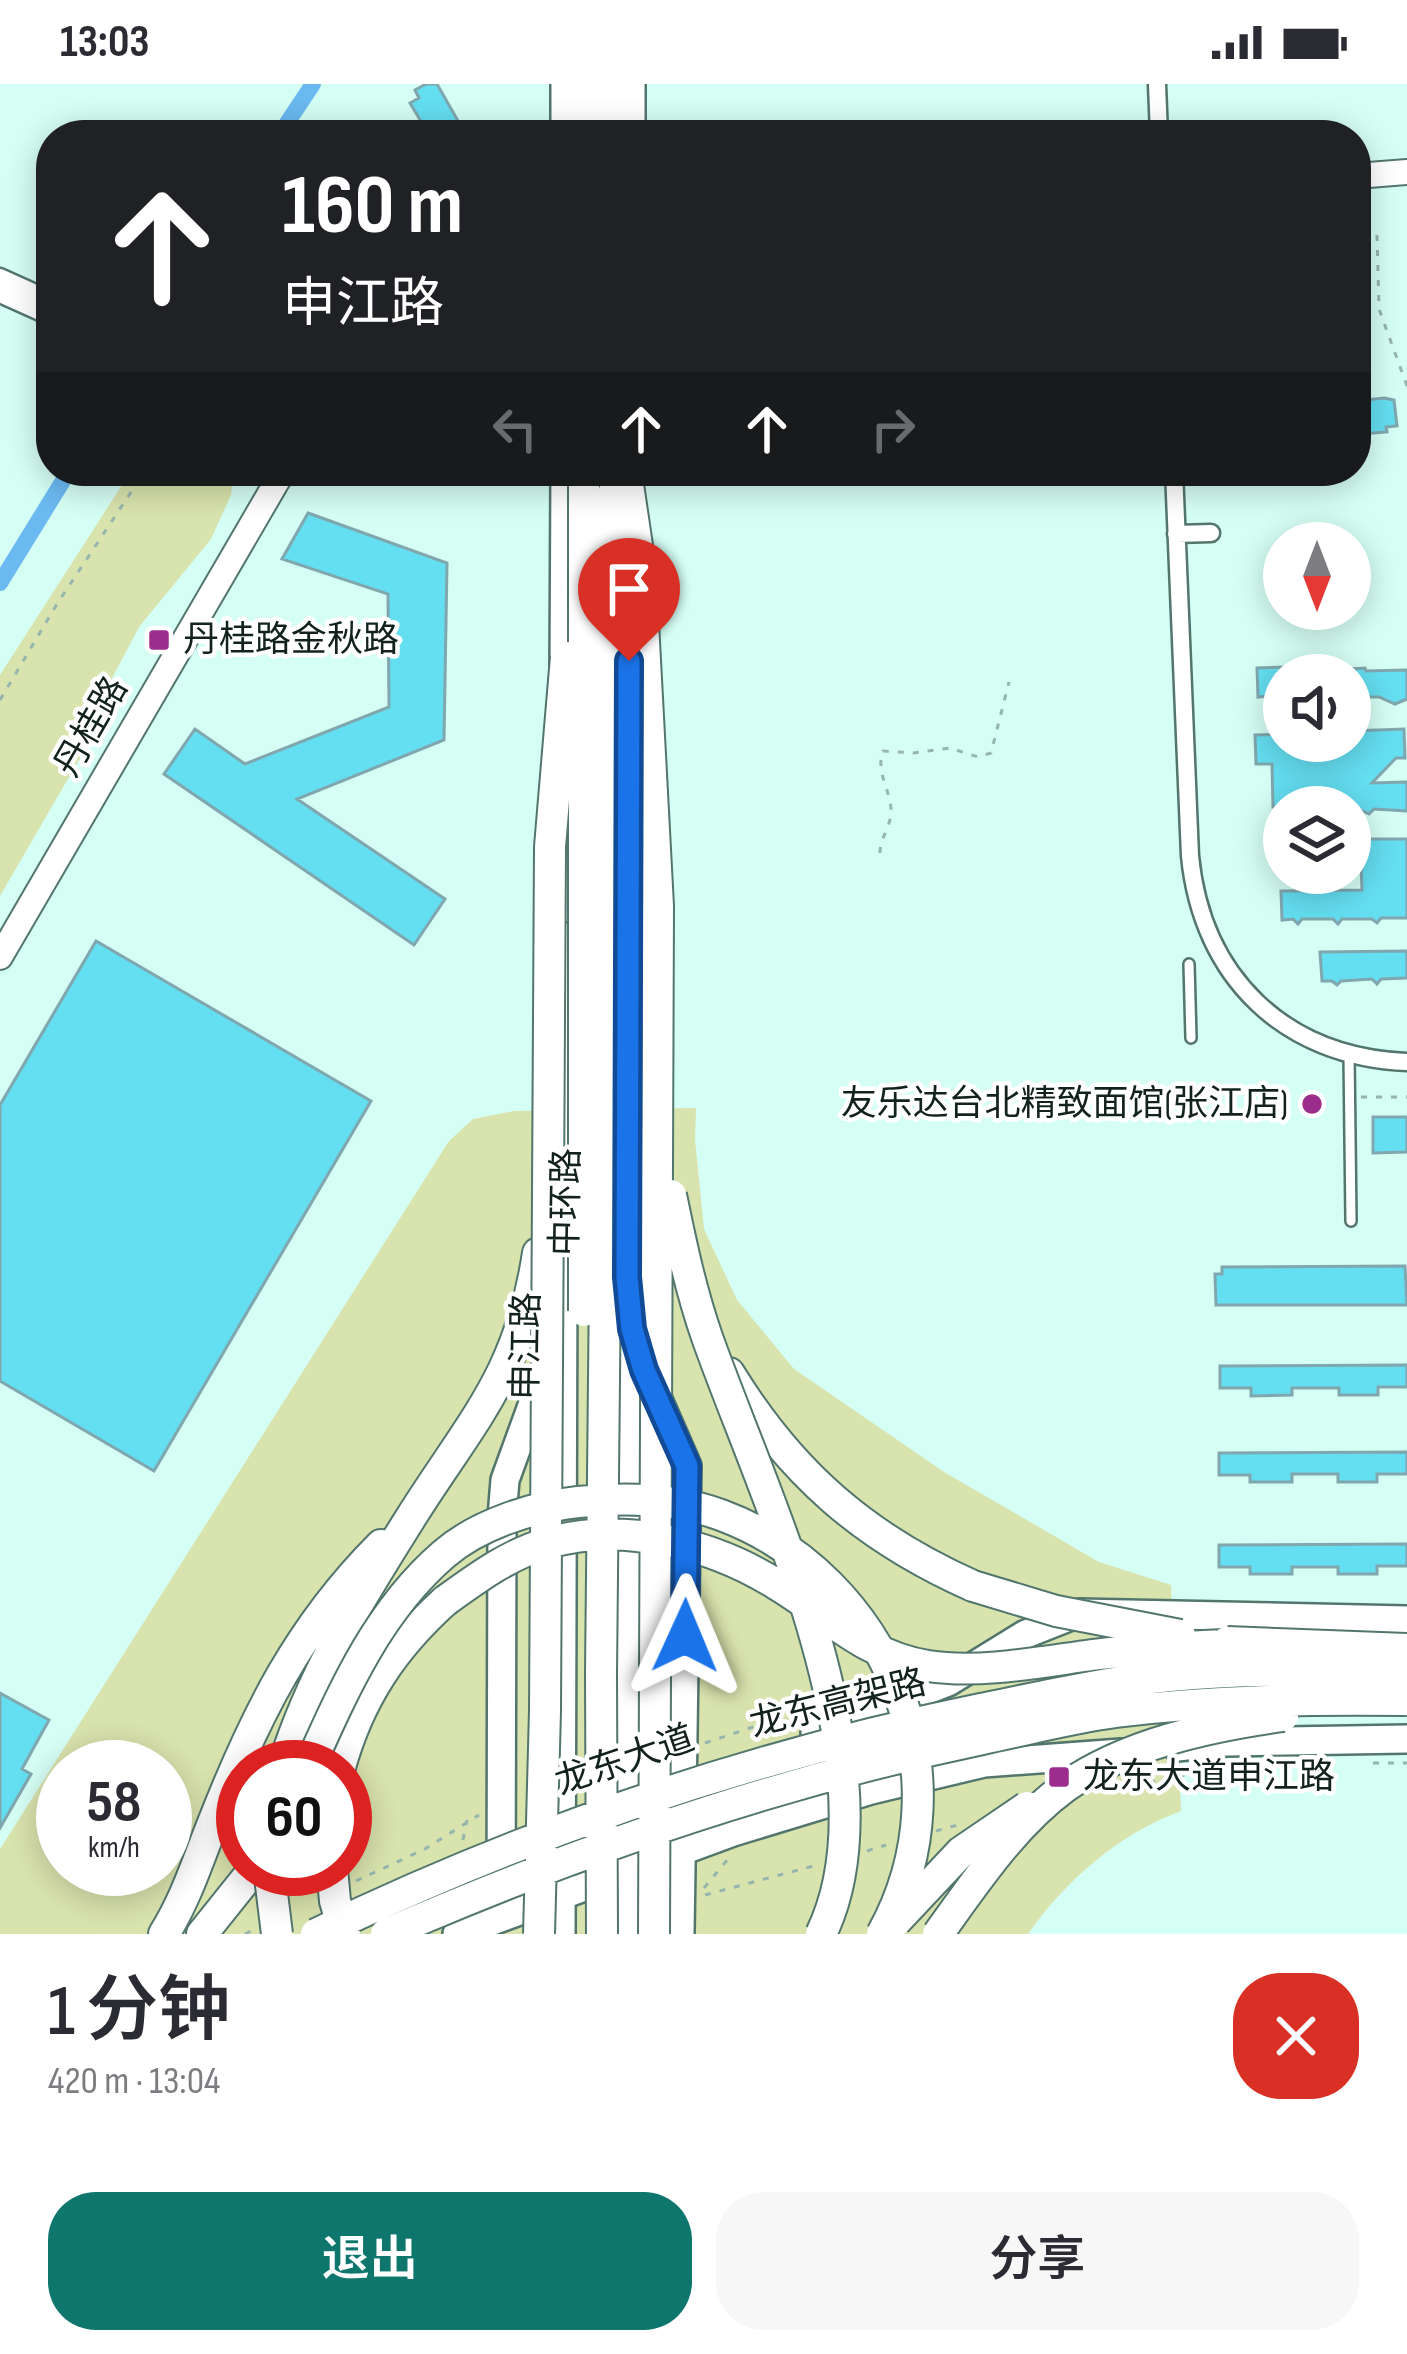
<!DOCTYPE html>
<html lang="zh">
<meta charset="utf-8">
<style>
:root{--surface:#fff;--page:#f7f7f7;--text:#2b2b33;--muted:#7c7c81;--accent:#0f766e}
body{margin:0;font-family:"Sofia Sans Condensed","Noto Sans SC",sans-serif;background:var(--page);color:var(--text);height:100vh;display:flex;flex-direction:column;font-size:45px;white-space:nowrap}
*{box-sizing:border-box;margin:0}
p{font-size:39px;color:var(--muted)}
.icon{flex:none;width:66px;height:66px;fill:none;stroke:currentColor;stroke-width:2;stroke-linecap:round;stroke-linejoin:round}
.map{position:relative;height:1850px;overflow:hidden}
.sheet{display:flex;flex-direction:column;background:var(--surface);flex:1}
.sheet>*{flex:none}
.guide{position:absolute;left:36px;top:36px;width:1335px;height:366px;border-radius:48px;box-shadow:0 6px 30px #0003;background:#202124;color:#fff;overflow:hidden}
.needle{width:78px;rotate:180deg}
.tools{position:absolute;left:1263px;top:438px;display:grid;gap:24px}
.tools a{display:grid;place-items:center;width:108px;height:108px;border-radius:50%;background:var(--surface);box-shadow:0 6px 30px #0003;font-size:60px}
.speed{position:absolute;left:36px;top:1656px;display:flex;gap:24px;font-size:60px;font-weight:700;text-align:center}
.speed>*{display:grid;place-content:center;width:156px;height:156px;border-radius:50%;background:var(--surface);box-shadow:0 6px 30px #0003;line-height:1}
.speed small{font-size:30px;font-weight:400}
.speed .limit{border:18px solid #d22;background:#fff;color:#111}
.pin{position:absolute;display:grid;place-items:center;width:102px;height:102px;color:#fff;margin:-123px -51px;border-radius:50% 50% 50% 0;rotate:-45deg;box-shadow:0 0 12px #0007}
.pin .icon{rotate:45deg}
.me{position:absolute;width:132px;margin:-66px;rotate:1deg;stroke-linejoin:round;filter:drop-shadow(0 0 9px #0008)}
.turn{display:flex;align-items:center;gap:42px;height:252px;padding:0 48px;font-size:54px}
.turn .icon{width:156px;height:156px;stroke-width:2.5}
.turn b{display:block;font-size:84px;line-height:102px}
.lanes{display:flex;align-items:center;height:114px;padding:0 48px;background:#0003;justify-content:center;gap:60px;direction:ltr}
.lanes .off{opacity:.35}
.round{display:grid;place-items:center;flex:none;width:126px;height:126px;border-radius:48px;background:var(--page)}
.head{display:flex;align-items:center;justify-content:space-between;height:204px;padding:0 48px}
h1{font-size:72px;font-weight:600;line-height:90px}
.cta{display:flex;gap:24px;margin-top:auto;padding:24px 48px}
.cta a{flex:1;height:138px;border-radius:48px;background:var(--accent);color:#fff;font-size:48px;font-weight:600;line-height:138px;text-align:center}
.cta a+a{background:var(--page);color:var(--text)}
.status{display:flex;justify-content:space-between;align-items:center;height:84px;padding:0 60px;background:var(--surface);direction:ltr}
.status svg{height:33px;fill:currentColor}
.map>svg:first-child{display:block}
.green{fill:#d9e3ad;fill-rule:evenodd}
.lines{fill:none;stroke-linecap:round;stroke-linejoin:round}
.canal{stroke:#6bb9f1;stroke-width:16}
.building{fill:#64def1;stroke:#80a7ae;stroke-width:3}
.lane-casing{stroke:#52766e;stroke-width:14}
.street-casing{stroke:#52766e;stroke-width:21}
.secondary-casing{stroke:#52766e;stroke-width:28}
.primary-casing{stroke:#52766e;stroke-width:32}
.highway-casing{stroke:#52766e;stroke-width:34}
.path{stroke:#95b5ae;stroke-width:3;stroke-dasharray:6 9;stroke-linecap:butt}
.lane{stroke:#fff;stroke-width:9}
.street{stroke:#fff;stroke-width:16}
.secondary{stroke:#fff;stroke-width:24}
.primary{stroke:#fff;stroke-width:27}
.highway{stroke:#fff;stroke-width:30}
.highway-bridge-casing{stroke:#52766e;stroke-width:34;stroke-linecap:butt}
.highway-bridge{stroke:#fff;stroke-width:30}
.route-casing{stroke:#114b97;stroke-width:30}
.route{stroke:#1a73e8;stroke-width:21}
.poi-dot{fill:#9d2d8c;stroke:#fff;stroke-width:4.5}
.labels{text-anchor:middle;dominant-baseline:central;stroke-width:9;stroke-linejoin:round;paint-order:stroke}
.poi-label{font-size:36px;fill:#13221f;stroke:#fff;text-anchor:start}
.street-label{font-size:36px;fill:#13221f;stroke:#fff}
</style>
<div class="status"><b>13:03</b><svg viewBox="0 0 49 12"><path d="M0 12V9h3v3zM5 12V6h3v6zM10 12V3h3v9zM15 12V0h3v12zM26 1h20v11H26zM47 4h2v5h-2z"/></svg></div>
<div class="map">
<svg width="1407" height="1850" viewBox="0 0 1407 1850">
<rect width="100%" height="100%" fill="#d5fef4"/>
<path class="green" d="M131 387H233L231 411 211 455 139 543 89 638 83 669 0 812V591Z
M696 1024 695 1056 704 1145 737 1216 794 1285 944 1388 1099 1478 1171 1501 1181 1727C1120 1749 1065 1797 1028 1850H0V1765L449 1057 473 1035 514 1027ZM63 1683H165V1785H63ZM243 1683H345V1785H243Z"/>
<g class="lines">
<path class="canal" d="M279 51 313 0
M0 499 69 387"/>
</g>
<path class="building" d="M426 0H437L466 51H429L410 19 419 14 415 6Z
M1384 314 1394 316 1397 342 1386 343 1387 348 1361 350 1360 345H1356V317Z
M308 429 447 479 444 656 297 715 445 815 414 861 164 690 195 645 245 680 389 623 388 510 282 475Z
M1284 583V612L1273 617 1269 612 1258 613 1257 584Z
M1365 584 1366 587 1407 586V615L1395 620 1379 613H1350V585Z
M1404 645 1405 674H1396L1372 699 1407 698V727L1374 725 1369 730 1354 723H1273L1272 680H1256L1255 651 1284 650V657H1350V647Z
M1360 755H1407V834H1381L1377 839 1372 835H1342L1338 840 1333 835H1302L1298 840 1293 835 1282 836 1281 807 1362 806Z
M96 857 371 1017 154 1387 0 1297V1021Z
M1407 867V894L1381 895 1377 900 1372 895 1341 897 1337 901 1332 897H1322L1320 868Z
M1373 1033H1407V1068L1373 1069Z
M1405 1182 1407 1221H1216L1215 1190H1222V1183Z
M1407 1281V1303H1378V1311H1339V1304H1292V1311L1251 1312V1304H1220V1282Z
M1407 1368V1390H1377V1398H1338V1390H1292V1398H1250V1391H1219V1369Z
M1407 1460V1482H1377V1490H1338V1483H1292V1490H1250V1483H1219V1461Z
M0 1609 49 1636 22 1685 31 1690 0 1744Z"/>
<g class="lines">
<defs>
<path id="lane" d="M1189 880 1191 954
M1349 971 1351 1137"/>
<path id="street" d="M1157 0 1159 51
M0 193 51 216
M0 210 51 233
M1174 387 1190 772C1202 893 1284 973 1407 978
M1176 450 1211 449"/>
<path id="secondary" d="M1356 92 1407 88
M0 873 283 387"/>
<path id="primary" d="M631 0V51
M565 51V0
M564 593 565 387
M655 1309 687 1382 680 1850
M815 1650 948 1598 1026 1550 1079 1529 1407 1536
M1177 1663 1226 1658 1407 1655
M501 1823 502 1433 505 1396 545 1286
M457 1850 733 1748 871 1706 984 1679 1121 1669
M561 1850 564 853
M629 1850V528"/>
<path id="highway" d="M585 0V51
M612 0 613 51
M729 1289C791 1390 865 1454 973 1502
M283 1683C311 1591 362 1511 413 1430 474 1334 520 1289 538 1169
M340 1683C359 1615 392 1565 445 1517
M164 1850C186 1815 198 1776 213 1739 255 1632 299 1543 381 1461
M202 1850 254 1785"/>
</defs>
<use href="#lane" class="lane-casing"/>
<use href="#street" class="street-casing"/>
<use href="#secondary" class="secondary-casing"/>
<use href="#primary" class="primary-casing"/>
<use href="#highway" class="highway-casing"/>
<path class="path" d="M1377 151 1379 225 1407 302
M0 616 57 520 145 387
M880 769C880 754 890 744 891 729 892 707 875 690 883 667L914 669 950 664 978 673 991 669 1009 598
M1361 1013H1407
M705 1659 810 1624
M1373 1679H1407
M1105 1707 1227 1683 1309 1680
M936 1747 961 1740
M463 1756 467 1736
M867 1767 886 1761
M356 1797 425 1765 479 1731
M704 1804 728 1775
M705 1811 817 1781
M245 1850 255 1845"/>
<use href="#lane" class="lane"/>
<use href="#street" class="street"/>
<use href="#secondary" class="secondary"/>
<use href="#primary" class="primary"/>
<use href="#highway" class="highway"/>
<defs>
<path id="highway-bridge" d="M584 387V1227
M626 387 640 482 658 822 654 1850
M671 1111C681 1160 691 1207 707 1253 762 1409 900 1689 821 1850
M973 1502 1056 1527 1180 1551
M445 1517C477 1494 509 1470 548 1459 622 1437 712 1460 776 1500 828 1531 865 1572 928 1582 980 1590 1040 1578 1092 1571 1144 1565 1195 1562 1247 1560
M1227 1558 1407 1565
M309 1683C344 1605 378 1527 444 1470 479 1440 533 1423 578 1418 626 1413 675 1414 721 1431 888 1493 970 1692 882 1850
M269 1785 277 1850
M332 1785 335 1817 345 1850
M896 1837 961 1768 1027 1723
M316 1850C527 1748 752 1672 981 1625 1044 1612 1106 1598 1170 1592 1248 1584 1329 1587 1407 1588
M386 1850C579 1766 776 1698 982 1655 1026 1646 1071 1634 1116 1628 1213 1616 1309 1615 1407 1616
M539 1850 545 1627 550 763 566 573
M602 1850 601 1590 613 410
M938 1850C975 1799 1013 1741 1065 1703 1126 1660 1210 1642 1283 1632"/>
</defs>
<use href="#highway-bridge" class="highway-bridge-casing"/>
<use href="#highway-bridge" class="highway-bridge"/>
</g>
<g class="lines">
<defs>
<path id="route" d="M629 577 627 1193 632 1245 644 1286 687 1382 685 1552"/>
</defs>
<use href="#route" class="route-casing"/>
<use href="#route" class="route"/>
</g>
<g class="poi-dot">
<rect x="147" y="544" width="24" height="24" rx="6"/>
<circle cx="1312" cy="1020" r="12"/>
<rect x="1047" y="1681" width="24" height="24" rx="6"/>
</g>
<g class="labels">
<g class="poi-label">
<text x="183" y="556">丹桂路金秋路</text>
<text x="1288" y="1020" text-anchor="end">友乐达台北精致面馆(张江店)</text>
<text x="1083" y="1693">龙东大道申江路</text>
</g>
<g class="street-label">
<text transform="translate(92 643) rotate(-60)">丹桂路</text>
<text transform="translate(567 1118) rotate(-89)">中环路</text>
<text transform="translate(527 1262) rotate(-89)">申江路</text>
<text transform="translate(838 1620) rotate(-14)">龙东高架路</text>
<text transform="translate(625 1677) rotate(-19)">龙东大道</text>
</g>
</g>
</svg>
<div class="tools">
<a><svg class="needle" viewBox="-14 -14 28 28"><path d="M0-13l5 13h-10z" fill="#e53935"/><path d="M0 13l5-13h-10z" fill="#7c7c81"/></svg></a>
<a><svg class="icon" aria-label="sound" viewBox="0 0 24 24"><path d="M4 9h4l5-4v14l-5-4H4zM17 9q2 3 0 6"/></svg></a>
<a><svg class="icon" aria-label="layers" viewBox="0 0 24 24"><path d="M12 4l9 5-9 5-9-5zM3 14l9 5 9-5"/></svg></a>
</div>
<div class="speed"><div>58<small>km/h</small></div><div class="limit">60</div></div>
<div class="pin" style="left:629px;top:577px;background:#d93025"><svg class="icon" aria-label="arrive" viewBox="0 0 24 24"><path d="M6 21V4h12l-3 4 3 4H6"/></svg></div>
<svg class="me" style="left:685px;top:1552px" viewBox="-20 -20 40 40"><path d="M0-17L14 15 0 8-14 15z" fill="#1a73e8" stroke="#fff" stroke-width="4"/></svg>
<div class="guide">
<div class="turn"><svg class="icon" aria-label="ahead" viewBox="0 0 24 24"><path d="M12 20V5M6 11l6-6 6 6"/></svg><div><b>160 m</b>申江路</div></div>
<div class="lanes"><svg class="icon off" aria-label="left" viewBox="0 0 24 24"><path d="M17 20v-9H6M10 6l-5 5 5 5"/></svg><svg class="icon" aria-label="ahead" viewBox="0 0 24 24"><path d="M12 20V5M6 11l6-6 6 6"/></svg><svg class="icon" aria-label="ahead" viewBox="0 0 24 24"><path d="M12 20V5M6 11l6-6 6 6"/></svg><svg class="icon off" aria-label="right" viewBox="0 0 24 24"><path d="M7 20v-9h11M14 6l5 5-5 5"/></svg></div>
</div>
</div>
<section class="sheet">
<div class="head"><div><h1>1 分钟</h1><p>420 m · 13:04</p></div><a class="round" style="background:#d93025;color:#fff"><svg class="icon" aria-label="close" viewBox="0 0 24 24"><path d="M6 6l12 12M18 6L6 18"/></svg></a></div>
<div class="cta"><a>退出</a><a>分享</a></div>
</section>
